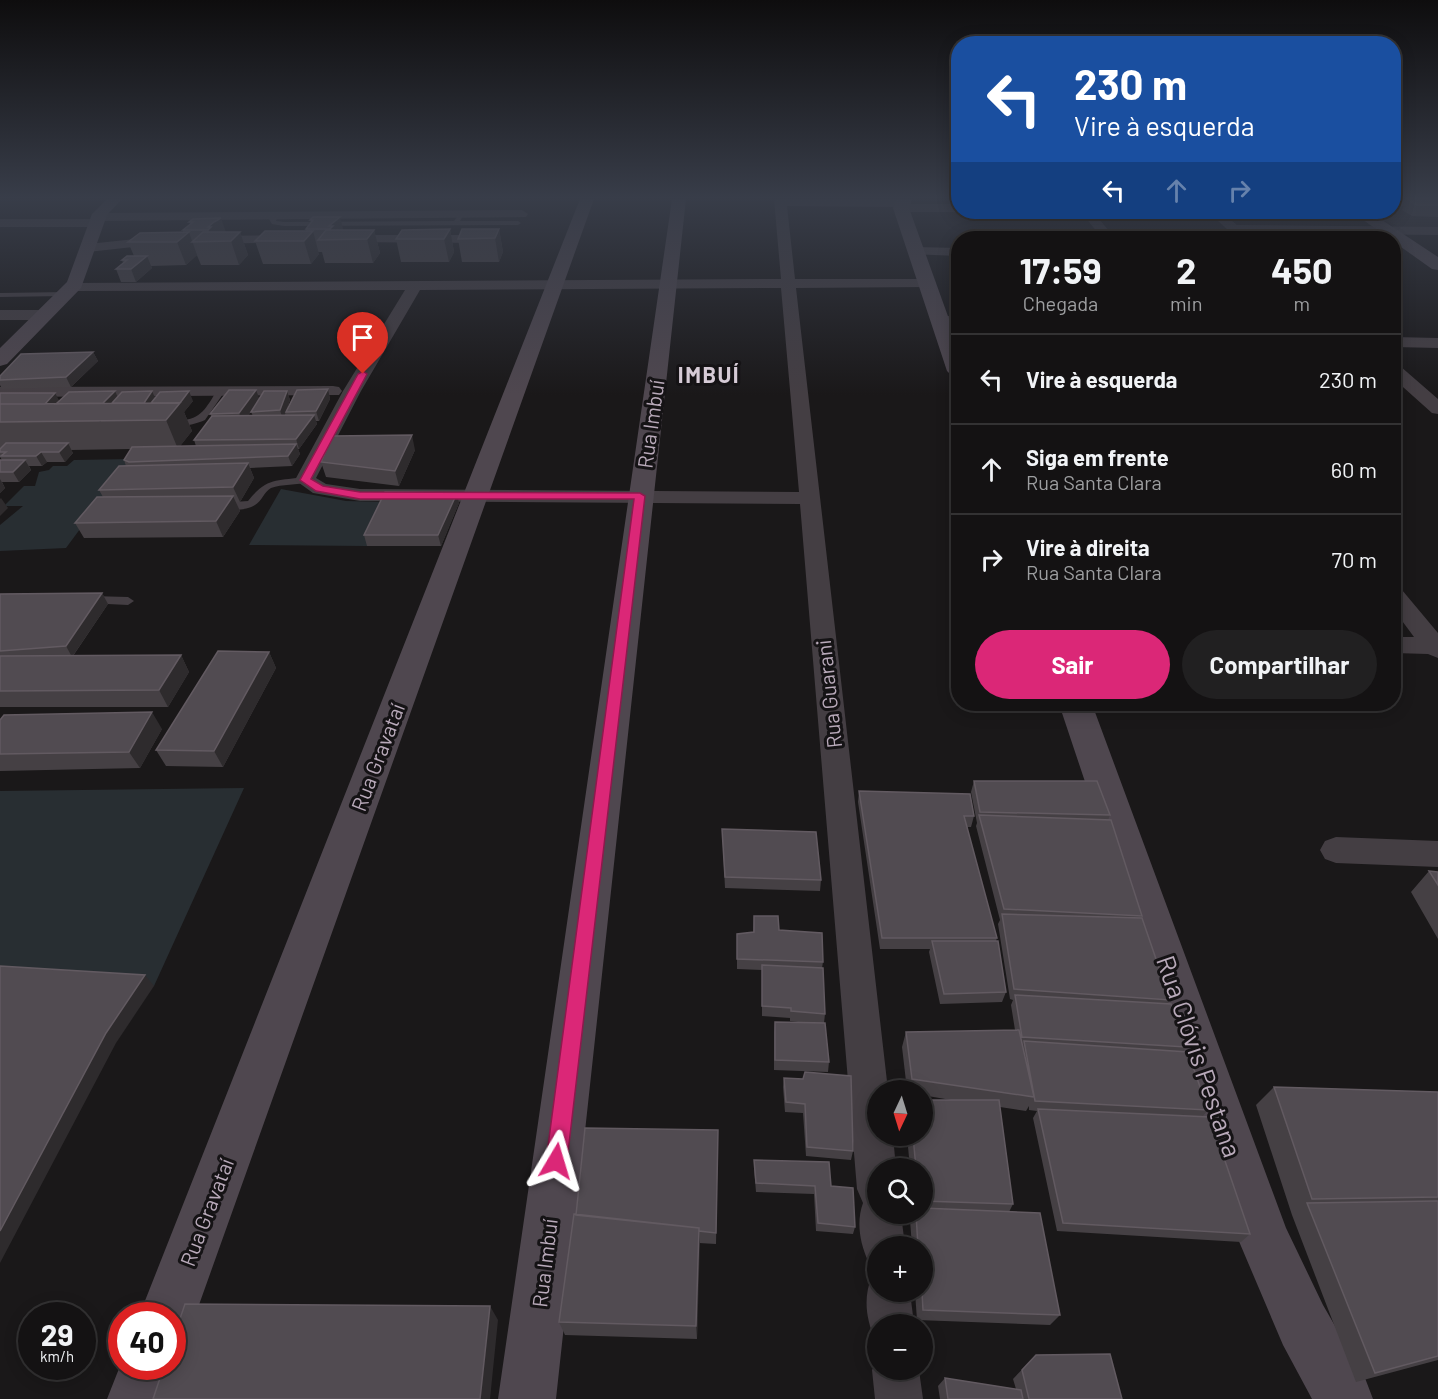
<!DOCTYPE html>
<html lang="pt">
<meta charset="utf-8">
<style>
:root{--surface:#141213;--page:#212021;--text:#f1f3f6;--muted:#9d9ea0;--line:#333233;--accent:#db2777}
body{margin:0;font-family:Barlow,sans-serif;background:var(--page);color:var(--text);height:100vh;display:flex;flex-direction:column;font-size:22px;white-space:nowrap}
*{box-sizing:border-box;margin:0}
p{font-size:20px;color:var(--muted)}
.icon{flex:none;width:33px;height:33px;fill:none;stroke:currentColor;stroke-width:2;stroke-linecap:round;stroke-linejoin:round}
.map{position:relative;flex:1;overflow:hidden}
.details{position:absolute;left:951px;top:231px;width:450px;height:480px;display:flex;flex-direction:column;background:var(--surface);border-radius:24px;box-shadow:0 3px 15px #0003,0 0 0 2px var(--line)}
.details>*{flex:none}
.top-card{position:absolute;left:951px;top:36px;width:450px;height:183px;border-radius:24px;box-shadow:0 3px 15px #0003,0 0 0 2px var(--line);background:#1a4fa0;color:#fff;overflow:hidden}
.needle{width:39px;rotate:184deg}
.fabs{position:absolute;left:867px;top:1080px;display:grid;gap:12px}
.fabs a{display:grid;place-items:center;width:66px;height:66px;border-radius:50%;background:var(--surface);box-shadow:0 3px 15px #0003,0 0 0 2px var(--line);font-size:30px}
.speed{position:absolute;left:18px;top:1302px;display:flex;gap:12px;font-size:30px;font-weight:700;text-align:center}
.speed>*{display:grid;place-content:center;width:78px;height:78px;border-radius:50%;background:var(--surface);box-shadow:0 3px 15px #0003,0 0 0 2px var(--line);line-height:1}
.speed small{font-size:15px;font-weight:400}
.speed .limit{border:9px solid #d22;background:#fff;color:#111}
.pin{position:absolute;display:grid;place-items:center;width:51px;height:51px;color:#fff;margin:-62px -26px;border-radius:50% 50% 50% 0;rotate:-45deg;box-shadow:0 0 6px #0007}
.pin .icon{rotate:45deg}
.me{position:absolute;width:66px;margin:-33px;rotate:7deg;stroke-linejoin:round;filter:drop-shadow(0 0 4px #0008)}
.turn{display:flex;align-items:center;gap:21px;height:126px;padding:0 24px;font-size:27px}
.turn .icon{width:78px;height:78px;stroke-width:2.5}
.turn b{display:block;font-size:42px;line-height:51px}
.lanes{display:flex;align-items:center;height:57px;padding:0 24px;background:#0003;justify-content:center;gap:30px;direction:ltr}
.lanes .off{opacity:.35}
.eta{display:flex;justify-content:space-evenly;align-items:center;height:102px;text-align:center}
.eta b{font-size:36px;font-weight:700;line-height:42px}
.action{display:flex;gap:12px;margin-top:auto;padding:12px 24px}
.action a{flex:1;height:69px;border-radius:36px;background:var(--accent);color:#fff;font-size:24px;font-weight:700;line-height:69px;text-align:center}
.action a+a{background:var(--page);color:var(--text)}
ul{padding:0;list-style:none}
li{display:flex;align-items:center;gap:18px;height:90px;padding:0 24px;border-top:2px solid var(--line)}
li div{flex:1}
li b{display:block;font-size:22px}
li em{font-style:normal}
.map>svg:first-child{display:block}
.built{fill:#272426}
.green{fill:#282e32}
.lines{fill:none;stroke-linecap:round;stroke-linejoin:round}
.lane{fill:#443e43;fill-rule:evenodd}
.street{fill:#443e43;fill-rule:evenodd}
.secondary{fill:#4f474f;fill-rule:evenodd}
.wall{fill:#454044;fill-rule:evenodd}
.shaded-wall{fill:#2e2b2d}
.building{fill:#514b51;stroke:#625a61;stroke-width:1.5}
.route{fill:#db2777;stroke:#8e194d;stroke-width:1.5}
.labels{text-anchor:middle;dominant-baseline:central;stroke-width:6;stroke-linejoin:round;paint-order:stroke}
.street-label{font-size:21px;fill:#b9aaba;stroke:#151315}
.far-district-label{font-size:22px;font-weight:bold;letter-spacing:1.5px;fill:#d6cbd6;stroke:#151315}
.near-street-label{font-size:26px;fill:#b9aaba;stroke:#151315}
</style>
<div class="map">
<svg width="1438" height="1399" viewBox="0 0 1438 1399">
<rect width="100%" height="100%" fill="#1a1819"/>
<path class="built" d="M1394 199H1438V228L1394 227 1370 212H1394Z"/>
<path class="green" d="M132 459 66 548 0 551V525L23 506H4L24 486H35L39 472 49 470 53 466H67L74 460Z
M281 489 346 501 388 502 367 546 249 545Z
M244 788 154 986 0 976V791Z"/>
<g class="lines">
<path class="lane" d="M461 212 464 214 460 221H518L521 223 518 225 284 226 272 224 269 219 275 214 278 216 276 221 284 222 454 221Z
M67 292 68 294 64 296 0 297V293Z
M218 389 225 391 205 420C194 425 175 429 165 423 171 419 177 420 184 420 203 418 208 404 218 389Z
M305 477 310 480 309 482C297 485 282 484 271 488 264 492 262 501 255 505 247 511 222 512 215 506L220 503 248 501C267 477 277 481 305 477Z
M91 596 128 597 134 601 128 605 87 603 85 600 87 597Z"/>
<path class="street" d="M774 199H901L905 200 906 204H958V212H901L897 211 896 207 787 206 795 279H928L935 283 928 287 796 288 888 1090H878V1136H893L896 1168H878V1214H901L905 1246H878V1265L868 1261C860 1243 856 1222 863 1203L857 1189 800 504 360 501 313 493 295 480 343 391 405 290 72 291 65 287 72 283 781 279ZM781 288 799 492 360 489 326 484 316 478 361 391 420 290Z
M522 210 528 214 526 217 101 221V226L96 227H0V219H94L95 214 99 213Z
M1081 212H1093L1115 238H1102Z
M1208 212H1221L1237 225 1438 227V235L1246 233 1250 238H1237Z
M293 235 298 236 300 239 298 242 205 244 198 240 205 236Z
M340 235H494L501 239 494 243 335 242 333 239 335 236Z
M164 236 169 237 171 240 169 243 88 252 81 248 88 244Z
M915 247 958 248V256L910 254 908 251Z
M0 310H44L52 315 44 320H0Z
M941 316H958V326L935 324 933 321Z
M1394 337 1438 338V348L1394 347Z
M1394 365 1400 366 1438 399V414L1432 413 1394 379Z
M333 386 339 387 342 391 339 395 0 397V387Z
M1394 588 1402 590 1438 633V658L1428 654 1394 653V637H1414L1394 610Z
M1336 837 1438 841V867L1336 863 1325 859 1320 850 1325 841Z
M878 1274V1292H910L914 1324H878V1341L875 1340C866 1318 863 1298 872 1276Z
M878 1358V1370H919L923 1399H875L872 1370Z"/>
<path class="secondary" d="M107 199H122L107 215 81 288 7 364 0 366V348L67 282 92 214Z
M580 199H594L195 1316 187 1336 172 1341V1316H139Z
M672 199H686L556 1399H498Z
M897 199H912L909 208 958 344V377L951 375 947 371 893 208Z
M1354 212H1370L1438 257V270L1432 269 1394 242V238H1389L1356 215Z
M1059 704H1092L1286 1228 1323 1305 1365 1378 1373 1399H1312L1283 1345 1238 1239Z
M172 1356 177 1366 165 1399H107L122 1361V1366H172Z"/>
</g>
<path class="wall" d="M1394 199H1438V217L1412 216 1402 210 1404 206H1394Z
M313 217 344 230H374L380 253 373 263H325L322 252H318L319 254 311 264H263L255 241 306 231V229L311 224 310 220Z
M193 219 226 232H240L248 255 239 265H201L196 253 197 255 186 265 151 266 152 268 136 282H121L116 269 123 263 122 260 134 256 128 242 183 232V230L190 224 189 222Z
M450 229 454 252 449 262H401L396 239Z
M499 229 503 252 499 262H462L458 239Z
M93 352 98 361 71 387 2 389 0 385V376Z
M328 389 330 399 319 421H316L317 424 299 449H298L300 454 292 466 250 468 254 478 240 502 236 503 240 511 223 537 84 538 75 523 103 497 99 490 126 466 124 460 131 449 71 450 73 453 65 462H47L42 466H29L31 470 19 482H2L5 488 0 493V460H2L0 457V393L59 401 115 391 118 397 152 391 155 398 193 401 184 412 192 431 180 446H196L194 440 212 417 210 414 287 391 290 400 286 412ZM256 405 251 412 253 416H248Z
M415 450 399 486 326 477 321 462Z
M457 493 459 503 441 546H367L364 535Z
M102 593 108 604 73 656 181 655 189 672 168 707H0V594Z
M269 652 276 668 223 767 166 766 156 750Z
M0 720 162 729 140 768 0 771Z
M974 781 1110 815 1108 820 1142 916 1141 918 1170 1000 1168 1003 1186 1047 1183 1052 1208 1110 1202 1117 1250 1234 1241 1242 1057 1231 1033 1118 1037 1111 1029 1110V1106L1026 1111 1000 1107 1013 1204 1009 1212 1060 1315 1050 1325 917 1320 915 1292H922V1246H912L910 1220 913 1214H922V1168H910L907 1136H922L951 1100 922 1095V1090H907L902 1047 906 1032 1015 1030 1011 1005 1013 1000 1010 999 998 924 1000 920 976 826 977 823 971 792Z
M859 791 974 816 971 827H967L997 938 996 941 1006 992 1002 1002 940 1004 929 952 930 949H880L858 802Z
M722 829 821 880 820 891 725 888Z
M1429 871 1438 872V939L1411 892Z
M754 916 779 930 823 962 822 968 825 1014 824 1023 829 1062 828 1072 774 1070V1032L775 1022 806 1023 790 1021V1018L762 1016V970L737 969V934L753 932Z
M784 1078 853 1151 851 1160 806 1156 803 1113 785 1112 783 1087Z
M1274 1087 1438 1092V1360L1356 1382 1292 1215 1256 1105Z
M718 1130 716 1244 699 1243 697 1339 565 1335 559 1322 576 1215Z
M754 1160 831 1186 855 1227 853 1234 816 1231 814 1194 756 1192 754 1168Z
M1036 1355 1122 1399H940L938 1386 945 1378 1016 1389 1013 1379Z"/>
<path class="shaded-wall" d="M340 217 346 240H333L329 226Z
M221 218 229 241 212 242 208 227 214 222Z
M450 229 454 252 449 262 444 239Z
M499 229 503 252 499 262 495 238Z
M374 230 380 253 373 263 367 239Z
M313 231 319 254 311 264 304 241Z
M189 232 197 255 186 265 177 242Z
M240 232 248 255 239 265 231 241Z
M147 256 152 268 136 282 131 269Z
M93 352 98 361 71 387 66 377Z
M328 389 330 399 319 421 316 411Z
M256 390 260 400 243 423 239 413Z
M115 391 119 400 100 422 95 412Z
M152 391 156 400 139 410Z
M189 391 193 401 184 412 192 431 178 449 166 420Z
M287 391 290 400 283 420 280 410Z
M55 393 60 402 36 413Z
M314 415 317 424 299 449 296 439Z
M412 435 415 450 399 486 395 471Z
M68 443 73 453 65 462 59 452Z
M296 444 300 454 292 466 288 456Z
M41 452 47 462 42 466 36 456Z
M25 460 31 470 19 482 13 472Z
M248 463 254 478 240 502 233 487Z
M0 479 5 488 0 493Z
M457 493 459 503 441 546 438 535Z
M233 496 240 511 223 537 216 521Z
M1 498 8 508 0 516V499Z
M102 593 108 604 72 657 66 646Z
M269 652 276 668 223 767 214 751Z
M181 655 189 672 168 707 159 690Z
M152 712 162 729 140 768 129 752Z
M145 975 154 986 116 1043 0 1263V1231L106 1033Z
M699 1228 700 1244 697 1339 696 1326Z
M490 1306 498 1320 490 1399H480Z"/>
<path class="building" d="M1407 199H1438V205H1417Z
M313 217H340L329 226H333L330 229H306L313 220H310Z
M221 218 214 222 208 227H211L208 230H183L193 222H189L193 219Z
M450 229 444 239H396L402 230Z
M462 229H499L495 238 458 239Z
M326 230H374L367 239 318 240Z
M265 231H313L304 241H255Z
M189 232 177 242H128L140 233Z
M203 232H240L231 241 192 242Z
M127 256H147L131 269H116L127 260H122Z
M93 352 66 377 0 380V376L21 354Z
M328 389 316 411 286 412 297 390Z
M229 390H256L239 413 210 414Z
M115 391 103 403 56 404 69 392Z
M152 391 144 403H112L122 392Z
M189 391 180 403H151L160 392Z
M264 391H287L280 410 251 412Z
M0 393H55L45 404H0Z
M180 403 166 420 0 422V404Z
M314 415 296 439 194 440 212 416Z
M412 435 395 471 321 462 332 436Z
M6 443H68L59 452H41L36 456H1L6 452H0V449Z
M296 444 288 456 129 462 124 460 132 447Z
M0 460H25L13 472H0Z
M248 463 233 487 99 490 119 466Z
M385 492 457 493 438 535H364Z
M233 496 216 521 75 523 97 497Z
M102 593 66 646 0 651V594Z
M218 651 269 652 214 751 156 750Z
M181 655 159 690 0 691V656Z
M152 712 129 752 0 754V720L4 715Z
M974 781H1097L1110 815 980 812Z
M859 791 970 794 974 816H964L997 938H882Z
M979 815 1111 820 1142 916 1004 909Z
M722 829 816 832 821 880 725 877Z
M1429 871 1438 872V885Z
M1002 914 1142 918 1170 1000 1014 989Z
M754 916H778L779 930 822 933 823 962 737 959V934L754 932Z
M932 941H998L1006 992 944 994Z
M762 965 823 968 825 1014 791 1011V1008L762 1006Z
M0 966 145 975 106 1033 0 1231Z
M1015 995 1171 1004 1186 1047 1022 1037Z
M775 1022 825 1023 829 1062 775 1060Z
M1019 1030 1034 1097 912 1079 906 1032Z
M1024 1041 1188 1052 1208 1110 1035 1101Z
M805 1072 851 1076 853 1151 807 1147 805 1104 786 1102 784 1078 803 1079Z
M1274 1087 1438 1092V1197L1312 1199Z
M922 1100H999L1013 1204 922 1201V1168H916L913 1136H922Z
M1038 1109 1210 1117 1250 1234 1063 1223Z
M585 1128 718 1130 716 1233 699 1231V1228L576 1215Z
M754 1160 829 1162 831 1186 853 1188 855 1227 818 1223 815 1186 756 1183Z
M1437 1201H1438V1356L1375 1373 1307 1203Z
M922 1208 1040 1213 1060 1315 923 1310 922 1292V1246H918L916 1214H922Z
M574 1214 699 1228 696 1326 559 1322Z
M185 1304 490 1306 480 1399H153L164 1366H172V1342Z
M1110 1354 1122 1399H1029L1022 1370 1036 1355Z
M945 1378 1021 1390 1023 1399H948Z"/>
<linearGradient id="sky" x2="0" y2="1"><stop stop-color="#0e0d0e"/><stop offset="0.5" stop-color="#383d49"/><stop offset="1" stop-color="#383d49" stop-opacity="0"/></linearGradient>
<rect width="1438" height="395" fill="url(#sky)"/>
<path class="route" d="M363 371 367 374 311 479 323 486 360 492 640 493 645 496 567 1161 564 1169 556 1172 549 1169 546 1161 634 499H360L316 491 300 480 358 374Z"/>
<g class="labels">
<g class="street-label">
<text transform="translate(650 424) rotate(-82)">Rua Imbuí</text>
<text transform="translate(828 694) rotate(-96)">Rua Guarani</text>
<text transform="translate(377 757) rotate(-69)">Rua Gravataí</text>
<text transform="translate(206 1212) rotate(-69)">Rua Gravataí</text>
<text transform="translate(544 1263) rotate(-83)">Rua Imbuí</text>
</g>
<g class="far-district-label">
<text x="709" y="374">IMBUÍ</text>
</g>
<g class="near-street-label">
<text transform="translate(1200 1056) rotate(71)">Rua Clóvis Pestana</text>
</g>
</g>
</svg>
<div class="fabs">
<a><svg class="needle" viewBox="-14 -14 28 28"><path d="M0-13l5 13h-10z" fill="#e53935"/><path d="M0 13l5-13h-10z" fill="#9d9ea0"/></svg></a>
<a><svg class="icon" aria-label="search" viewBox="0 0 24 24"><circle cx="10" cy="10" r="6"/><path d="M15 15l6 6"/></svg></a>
<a>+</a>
<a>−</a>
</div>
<div class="speed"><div>29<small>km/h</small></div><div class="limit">40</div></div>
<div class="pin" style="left:363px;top:374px;background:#d93025"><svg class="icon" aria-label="arrive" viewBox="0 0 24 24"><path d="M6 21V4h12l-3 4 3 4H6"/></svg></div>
<svg class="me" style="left:556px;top:1161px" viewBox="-20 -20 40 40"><path d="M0-17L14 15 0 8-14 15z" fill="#db2777" stroke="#fff" stroke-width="4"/></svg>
<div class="top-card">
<div class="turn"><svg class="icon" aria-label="left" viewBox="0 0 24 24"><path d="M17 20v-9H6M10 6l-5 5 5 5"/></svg><div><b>230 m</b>Vire à esquerda</div></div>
<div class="lanes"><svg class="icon" aria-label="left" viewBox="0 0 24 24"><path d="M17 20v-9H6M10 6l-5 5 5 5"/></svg><svg class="icon off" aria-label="ahead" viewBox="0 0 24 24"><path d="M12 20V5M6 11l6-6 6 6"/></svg><svg class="icon off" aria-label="right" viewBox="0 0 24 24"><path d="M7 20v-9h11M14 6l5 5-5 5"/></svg></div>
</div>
<section class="details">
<div class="eta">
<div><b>17:59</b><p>Chegada</p></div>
<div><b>2</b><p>min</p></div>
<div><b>450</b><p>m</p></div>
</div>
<ul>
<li><svg class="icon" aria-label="left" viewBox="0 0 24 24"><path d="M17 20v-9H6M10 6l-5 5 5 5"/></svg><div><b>Vire à esquerda</b></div><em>230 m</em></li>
<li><svg class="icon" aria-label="ahead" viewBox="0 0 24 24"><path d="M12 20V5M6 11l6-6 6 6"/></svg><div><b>Siga em frente</b><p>Rua Santa Clara</p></div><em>60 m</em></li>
<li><svg class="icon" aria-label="right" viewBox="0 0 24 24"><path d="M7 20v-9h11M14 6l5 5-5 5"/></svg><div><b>Vire à direita</b><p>Rua Santa Clara</p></div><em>70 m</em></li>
</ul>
<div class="action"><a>Sair</a><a>Compartilhar</a></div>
</section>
</div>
